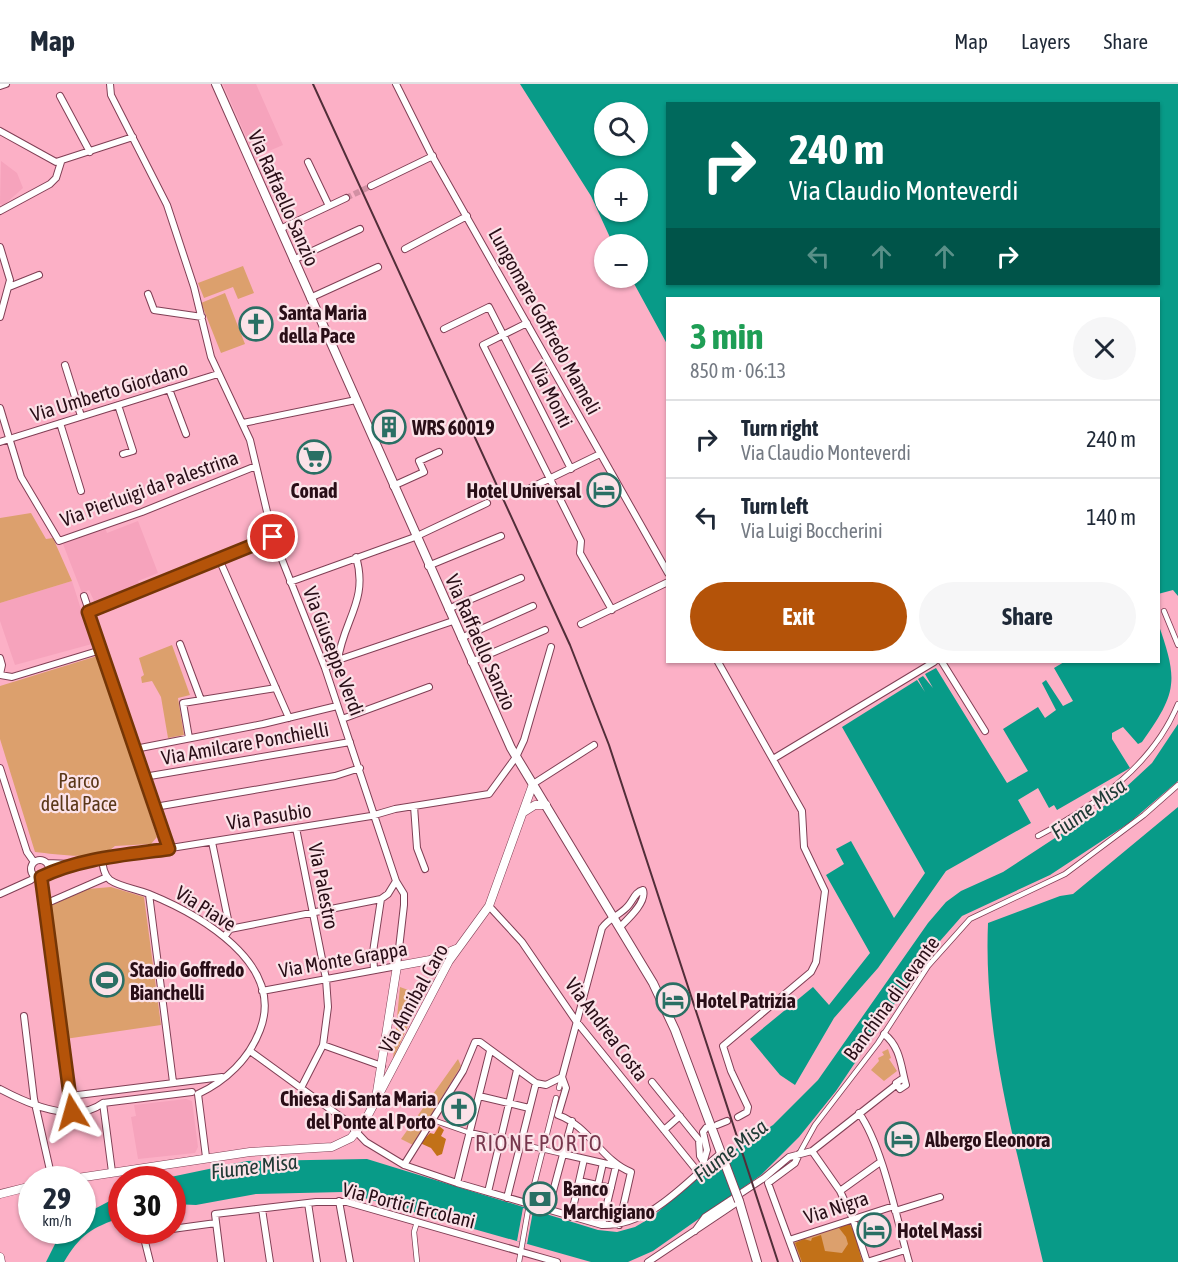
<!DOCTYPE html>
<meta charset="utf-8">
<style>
:root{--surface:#fff;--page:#f6f6f7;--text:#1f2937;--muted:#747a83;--line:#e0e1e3;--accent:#b45309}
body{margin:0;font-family:"Asap Condensed",sans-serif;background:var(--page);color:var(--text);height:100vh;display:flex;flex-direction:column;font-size:22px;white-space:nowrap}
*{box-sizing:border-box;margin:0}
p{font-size:20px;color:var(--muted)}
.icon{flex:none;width:33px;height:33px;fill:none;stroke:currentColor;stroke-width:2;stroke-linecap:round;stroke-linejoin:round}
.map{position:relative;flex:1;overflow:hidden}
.panel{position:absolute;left:666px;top:213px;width:494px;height:366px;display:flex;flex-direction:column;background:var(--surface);border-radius:0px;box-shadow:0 2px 4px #0004}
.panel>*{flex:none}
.guide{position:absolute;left:666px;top:18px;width:494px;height:183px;border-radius:0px;box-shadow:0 2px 4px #0004;background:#00695c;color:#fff;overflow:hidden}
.buttons{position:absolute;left:594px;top:18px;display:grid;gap:12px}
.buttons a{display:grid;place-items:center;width:54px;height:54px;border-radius:50%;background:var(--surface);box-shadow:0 2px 4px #0004;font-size:30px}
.speed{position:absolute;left:18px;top:1082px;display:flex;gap:12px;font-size:30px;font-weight:700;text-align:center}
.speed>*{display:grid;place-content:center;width:78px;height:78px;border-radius:50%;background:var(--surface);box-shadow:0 2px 4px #0004;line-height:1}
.speed small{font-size:15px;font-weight:400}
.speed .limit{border:9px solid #d22;background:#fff;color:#111}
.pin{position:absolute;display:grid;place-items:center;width:51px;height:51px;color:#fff;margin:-26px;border:3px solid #fff;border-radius:50%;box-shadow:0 2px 6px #0007}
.me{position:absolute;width:66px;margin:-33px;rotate:352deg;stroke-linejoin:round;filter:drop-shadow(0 0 4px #0008)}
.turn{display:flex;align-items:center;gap:21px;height:126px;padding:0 24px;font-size:27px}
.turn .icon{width:78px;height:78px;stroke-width:2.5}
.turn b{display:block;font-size:42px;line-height:51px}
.lanes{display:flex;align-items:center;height:57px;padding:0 24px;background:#0003;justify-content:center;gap:30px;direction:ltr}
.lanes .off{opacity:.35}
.round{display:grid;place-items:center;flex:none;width:63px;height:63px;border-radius:32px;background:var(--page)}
.summary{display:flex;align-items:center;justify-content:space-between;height:102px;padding:0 24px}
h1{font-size:36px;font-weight:700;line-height:45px;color:#1e9e55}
.cta{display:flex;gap:12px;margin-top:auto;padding:12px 24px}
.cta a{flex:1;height:69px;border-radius:36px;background:var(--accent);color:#fff;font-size:24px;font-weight:700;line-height:69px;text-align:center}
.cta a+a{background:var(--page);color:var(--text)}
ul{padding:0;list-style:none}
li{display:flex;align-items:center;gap:18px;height:78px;padding:0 24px;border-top:2px solid var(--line)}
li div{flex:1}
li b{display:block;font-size:22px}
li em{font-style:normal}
header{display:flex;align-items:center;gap:36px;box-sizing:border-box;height:84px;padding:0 30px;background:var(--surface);border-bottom:2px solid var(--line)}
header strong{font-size:28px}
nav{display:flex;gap:33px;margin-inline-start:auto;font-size:21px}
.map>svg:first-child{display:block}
.built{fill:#f6a3bc}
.green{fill:#dca06d}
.forest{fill:#c27118}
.water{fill:#089b88;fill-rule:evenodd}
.pier{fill:#fcb0c6}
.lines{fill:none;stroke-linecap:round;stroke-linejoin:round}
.minor-tunnel{stroke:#d290a3;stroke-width:6;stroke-dasharray:6 3;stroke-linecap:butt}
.pedestrian-casing{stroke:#803f55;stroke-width:6}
.minor-casing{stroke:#803f55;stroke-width:8}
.tertiary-casing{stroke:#803f55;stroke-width:9}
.secondary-casing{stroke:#803f55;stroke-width:10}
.pedestrian{stroke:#fff;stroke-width:4.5}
.minor{stroke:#fff;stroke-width:6}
.tertiary{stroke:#fff;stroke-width:8}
.secondary{stroke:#fff;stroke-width:8}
.rail{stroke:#522e39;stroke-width:2}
.secondary-bridge-casing{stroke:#803f55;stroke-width:10;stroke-linecap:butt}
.secondary-bridge{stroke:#fff;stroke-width:8}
.route-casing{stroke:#753606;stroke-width:15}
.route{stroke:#b45309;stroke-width:10}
.labels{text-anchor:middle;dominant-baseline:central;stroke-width:4.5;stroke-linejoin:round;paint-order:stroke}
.street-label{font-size:20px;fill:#290e17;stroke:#fbe2e8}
.poi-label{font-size:20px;font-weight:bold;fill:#290e17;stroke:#fbe2e8;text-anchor:start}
.park-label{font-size:20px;fill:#5a3718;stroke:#fbe2e8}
.water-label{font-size:21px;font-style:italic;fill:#203a35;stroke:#fbe2e8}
.quarter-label{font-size:22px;letter-spacing:1.5px;fill:#77374d;stroke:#fbe2e8}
</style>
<header>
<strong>Map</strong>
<nav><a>Map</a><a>Layers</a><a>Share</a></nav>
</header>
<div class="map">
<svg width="1178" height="1178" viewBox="0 0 1178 1178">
<rect width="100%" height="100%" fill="#fcb0c6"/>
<path class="built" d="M223 0H256L283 61 255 73Z
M1 77 17 89 23 104 4 121 0 120Z
M138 437 158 489 138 497 140 502 95 519 89 506 82 509 63 460 105 444 107 449Z
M72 497 92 560 15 581 0 537V519Z
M186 1015 192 1017 198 1063 195 1069 138 1075 131 1033 136 1032 134 1021Z"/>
<path class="green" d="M243 182 254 209 238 215 233 203 204 214 198 199Z
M225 209 245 260 221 269 201 219Z
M31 429 46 455 53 454 72 497 0 519V434Z
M172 561 190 611 178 614 184 651 168 654 161 613 152 597 142 599 141 593 144 591 139 574Z
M97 572 157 753 151 760 115 762C99 778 56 770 35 768L0 655V602Z
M111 803 144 813 161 941 65 955 49 822 88 805Z
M400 903 422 911 393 975Z
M888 965 891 974 889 975 897 987 884 997 871 986 879 977 878 974 884 971 882 968Z
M458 975 461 982 413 1061 401 1055Z
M852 1138 864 1178H800L792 1158Z"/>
<path class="forest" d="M439 1042 444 1046 441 1052 446 1055 442 1070 437 1072 431 1064 420 1059 430 1049 434 1050Z
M849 1139 855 1149 862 1178H802L795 1159 804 1155 811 1157 812 1154 821 1151 825 1167 842 1169 848 1160 846 1153 839 1144Z"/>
<path class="water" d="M520 0H1178V512L1173 506 1158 510V214H668L667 260 631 194H638V160H613L591 112ZM668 20H1158V200H668ZM638 28V62H604V28ZM638 94V128H604V94Z
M1158 539C1178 596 1178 608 1142 658L1138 660 1123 643 1112 649V655L1130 684 1057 726 1054 721 1049 724 1038 704 1018 716 1031 739 946 787 878 884 834 934 795 1001 780 991 750 955 813 903 829 921 870 869 826 791 844 780 836 765 851 757 894 834 925 789 842 643 917 596 925 608 918 595 923 592 933 604 925 590 936 584 1007 699 1028 687 1003 645 1038 623 1045 634 1056 626 1042 599 1046 596 1063 622 1073 617 1054 584 1064 578H1158Z
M1178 640V697L1129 739 1050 791 962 832 926 873 836 1007 799 1053 761 1091 653 1167 628 1178H591L343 1108 256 1110 196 1121 173 1120 172 1095H161L247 1077 367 1075 598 1146 617 1148 635 1143 652 1133 717 1077 773 1041 818 996 928 839 946 818 961 807 1003 788 1110 718 1152 679Z
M1178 723V1178H1043C1017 1066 983 955 988 839L1060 812 1073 810Z
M121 1111V1134C92 1143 80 1151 64 1178H46L62 1146H82L83 1131Z"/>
<path class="pier" d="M523 1124 533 1127 527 1160 517 1157Z"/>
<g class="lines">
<path class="minor-tunnel" d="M346 114 371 102"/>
<defs>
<path id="pedestrian" d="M1164 527 1178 561
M1038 752C1095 722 1153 681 1178 620
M559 1004 562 993
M433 1036 470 1049
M520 1060 563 1070
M799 1070 815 1041 878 959 928 882 970 835 1065 790 1144 731 1178 701
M417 1138 414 1148 417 1178
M519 1178 529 1121 556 1014"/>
<path id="minor" d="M110 0 111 11 167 121 194 203 211 273 250 356 273 453 325 584 396 797 404 810V821L397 882 262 907
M396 0 431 70 668 489
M0 2 6 0
M60 12 90 68
M0 47 56 78 133 53
M308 78 329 122
M371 102 433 72
M0 127 50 100 56 94 61 78
M280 145 346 114
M0 163 10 196 0 233
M405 165 467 132
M293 176 360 145
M9 203 39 191
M148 210 154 226 202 233
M310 214 378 183
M527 239 483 261 581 457 580 469 612 526
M444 245 489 223 571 385
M65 281 81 332
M169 305 186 350
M118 321 133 367 123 370
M0 324 21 393 59 457 142 428 256 382
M60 339 81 407
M243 339 356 316
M0 358 218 290
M393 402 424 388 419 377 439 368
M520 409 600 370
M219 475 289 634
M428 482 501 452
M290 498 415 453 487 419
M84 512 169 765
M448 525 521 494
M88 528 273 453
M581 540 668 498
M461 554 533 522
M180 560 201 616
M0 574 2 581 0 590
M338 576C343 537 369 516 356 473
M471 578 545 546
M718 578 802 727 804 763 825 807 816 878 811 888 723 962 731 987 748 1023 747 1028 738 1033
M942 578 985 647
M325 584 338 576 453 537
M0 591 12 593 101 566
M342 635 429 603
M189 654 183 619 276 604
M135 665 263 640 337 622
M773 675 934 578
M0 684 27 768 34 778
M144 693 350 658
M533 700 594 661
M414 722 417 764 425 785
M155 723 335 692 360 684
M296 744 326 895 328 923 323 961 301 1004
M212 758 230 845
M102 775C103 783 104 791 110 796 120 803 137 805 149 810 198 830 286 879 260 946 249 975 226 997 198 1010
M31 785a9 9 0 1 1 18 0a9 9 0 1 1-18 0Z
M47 779 71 780 371 732 395 725 489 710 516 673 524 656 551 563
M48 788 67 781
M41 793 72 1028
M0 810 31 796 35 792
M149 810 173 998
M45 820 107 793
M489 822 522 858 576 937 698 1088
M225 852 230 845 381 815 388 810 396 797
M374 886 373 868 381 815
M24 932 34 1015 52 1095
M884 950C901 963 901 984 906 1001L900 1005 896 999 902 995
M323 961 382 982
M250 967 345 1036 366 1058 404 1081 457 1099 602 1141C651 1142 686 1098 721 1069
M562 993 566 1004 558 1031C589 1042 602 1077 631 1088L619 1141
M652 998 699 1056 700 1072 703 1077
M0 1005C28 1020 74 1041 103 1019
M198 1010 206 1073
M70 1012 222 993
M479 1012 529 1024
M103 1019 192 1008
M103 1019 112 1088
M859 1029C883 1063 897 1137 909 1178
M717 1041 727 1037
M664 1046 680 1032
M470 1049 520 1060
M812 1067 840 1107 853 1135 867 1178 905 1166
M563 1070 616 1082 602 1141
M703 1080 707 1066 703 1048 706 1044
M404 1081 463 987 475 958H480L536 999 546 1001 562 993 602 844C609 834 618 832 626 824 633 818 634 808 643 806 647 818 628 835 620 843
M579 1097 611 1104
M457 1099 490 967
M598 1101 603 1079
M840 1107 879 1079
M488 1108 517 986
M507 1114 536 999
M339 1117 350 1178
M308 1119 317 1178
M262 1125 270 1178
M548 1126 572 1037
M895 1127 940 1113
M571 1133 584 1075
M172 1145 216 1139
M695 1147 705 1133 764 1094 789 1073 812 1067 896 1001
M789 1156 894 1122
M150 1178 143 1150 167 1146
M221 1178 215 1130 316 1118H347L557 1178
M648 1178 739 1117
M797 1178 768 1099 795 1079 799 1070"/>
<path id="tertiary" d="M524 728 535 721H546
M377 1008 397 882 430 876 456 865
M71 1095 250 1068 332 1063 351 1054 366 1035 449 877 489 822 533 700
M0 1110 32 1102
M0 1173 1 1178"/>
<path id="secondary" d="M216 0 511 664 653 899 675 946 721 1069
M739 1117 757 1178"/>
</defs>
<use href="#pedestrian" class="pedestrian-casing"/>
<use href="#minor" class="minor-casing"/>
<use href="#tertiary" class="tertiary-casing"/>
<use href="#secondary" class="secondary-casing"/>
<use href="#pedestrian" class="pedestrian"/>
<use href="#minor" class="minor"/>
<use href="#tertiary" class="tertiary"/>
<use href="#secondary" class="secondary"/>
<path class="rail" d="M313 0 570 561 609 661 778 1178"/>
<defs>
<path id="secondary-bridge" d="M721 1069 739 1117"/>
</defs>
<use href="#secondary-bridge" class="secondary-bridge-casing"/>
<use href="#secondary-bridge" class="secondary-bridge"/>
</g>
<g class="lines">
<defs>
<path id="route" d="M72 1028 41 793C80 774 125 771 169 765L88 528 273 453"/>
</defs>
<use href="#route" class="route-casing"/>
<use href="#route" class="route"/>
</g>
<defs>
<symbol id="church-ring" viewBox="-11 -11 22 22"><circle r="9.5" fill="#fbe2e8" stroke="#2a6f64" stroke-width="1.5"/><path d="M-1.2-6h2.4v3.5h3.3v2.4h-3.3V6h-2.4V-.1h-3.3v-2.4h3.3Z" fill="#2a6f64"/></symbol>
<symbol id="building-ring" viewBox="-11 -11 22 22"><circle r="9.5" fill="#fbe2e8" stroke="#2a6f64" stroke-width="1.5"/><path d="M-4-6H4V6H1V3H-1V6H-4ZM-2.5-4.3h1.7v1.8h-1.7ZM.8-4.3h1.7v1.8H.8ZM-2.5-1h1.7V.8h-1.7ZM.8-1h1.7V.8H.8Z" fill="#2a6f64"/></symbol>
<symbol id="supermarket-ring" viewBox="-11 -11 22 22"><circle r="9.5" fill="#fbe2e8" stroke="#2a6f64" stroke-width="1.5"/><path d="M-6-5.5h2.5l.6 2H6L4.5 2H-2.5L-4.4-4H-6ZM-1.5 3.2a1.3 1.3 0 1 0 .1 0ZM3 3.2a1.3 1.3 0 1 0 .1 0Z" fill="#2a6f64"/></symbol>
<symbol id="hotel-ring" viewBox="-11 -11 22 22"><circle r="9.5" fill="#fbe2e8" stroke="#2a6f64" stroke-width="1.5"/><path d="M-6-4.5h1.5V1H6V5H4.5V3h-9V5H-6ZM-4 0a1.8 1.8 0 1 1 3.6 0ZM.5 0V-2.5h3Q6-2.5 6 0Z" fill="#2a6f64"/></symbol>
<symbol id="stadium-ring" viewBox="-11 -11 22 22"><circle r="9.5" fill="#fbe2e8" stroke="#2a6f64" stroke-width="1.5"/><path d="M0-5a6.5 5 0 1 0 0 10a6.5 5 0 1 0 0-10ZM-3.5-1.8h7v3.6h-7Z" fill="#2a6f64"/></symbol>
<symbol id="bank-ring" viewBox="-11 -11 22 22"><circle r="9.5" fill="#fbe2e8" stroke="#2a6f64" stroke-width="1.5"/><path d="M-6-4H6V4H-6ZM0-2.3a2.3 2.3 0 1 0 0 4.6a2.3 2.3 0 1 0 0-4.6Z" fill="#2a6f64"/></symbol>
</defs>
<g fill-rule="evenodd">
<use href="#church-ring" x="237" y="221" width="38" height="38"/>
<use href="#building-ring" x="370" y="324" width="38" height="38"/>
<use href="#supermarket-ring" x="295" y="354" width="38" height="38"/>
<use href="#hotel-ring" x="585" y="387" width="38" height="38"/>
<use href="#stadium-ring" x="88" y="877" width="38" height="38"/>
<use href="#hotel-ring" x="654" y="897" width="38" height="38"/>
<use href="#church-ring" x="440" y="1006" width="38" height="38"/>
<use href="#hotel-ring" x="883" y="1036" width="38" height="38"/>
<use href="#bank-ring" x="521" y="1096" width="38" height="38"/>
<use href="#hotel-ring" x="855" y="1127" width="38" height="38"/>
</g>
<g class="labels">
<g class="street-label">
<text transform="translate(284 114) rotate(66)">Via Raffaello Sanzio</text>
<text transform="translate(545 237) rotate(61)">Lungomare Goffredo Mameli</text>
<text transform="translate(109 307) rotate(-17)">Via Umberto Giordano</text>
<text transform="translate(552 311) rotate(63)">Via Monti</text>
<text transform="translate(149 404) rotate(-20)">Via Pierluigi da Palestrina</text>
<text transform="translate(481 558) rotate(66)">Via Raffaello Sanzio</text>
<text transform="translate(334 567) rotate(69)">Via Giuseppe Verdi</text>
<text transform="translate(245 659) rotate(-10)">Via Amilcare Ponchielli</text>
<text transform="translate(269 732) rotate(-9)">Via Pasubio</text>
<text transform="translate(324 802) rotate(79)">Via Palestro</text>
<text transform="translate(206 824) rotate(32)">Via Piave</text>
<text transform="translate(343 875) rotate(-10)">Via Monte Grappa</text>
<text transform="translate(413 914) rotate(-61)">Via Annibal Caro</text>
<text transform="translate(891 914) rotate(-54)">Banchina di Levante</text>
<text transform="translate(607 945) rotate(53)">Via Andrea Costa</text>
<text transform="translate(409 1121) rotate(14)">Via Portici Ercolani</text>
<text transform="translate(836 1123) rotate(-18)">Via Nigra</text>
</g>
<g class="poi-label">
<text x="279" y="228">Santa Maria<tspan x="279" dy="23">della Pace</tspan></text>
<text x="412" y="343">WRS 60019</text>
<text x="314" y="406" text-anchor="middle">Conad</text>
<text x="581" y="406" text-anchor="end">Hotel Universal</text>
<text x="130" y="885">Stadio Goffredo<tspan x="130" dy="23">Bianchelli</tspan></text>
<text x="696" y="916">Hotel Patrizia</text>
<text x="436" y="1014" text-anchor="end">Chiesa di Santa Maria<tspan x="436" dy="23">del Ponte al Porto</tspan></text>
<text x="925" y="1055">Albergo Eleonora</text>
<text x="563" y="1104">Banco<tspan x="563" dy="23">Marchigiano</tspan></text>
<text x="897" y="1146">Hotel Massi</text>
</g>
<g class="park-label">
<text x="79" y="696">Parco<tspan x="79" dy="23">della Pace</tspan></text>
</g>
<g class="water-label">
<text transform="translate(1088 724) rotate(-36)">Fiume Misa</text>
<text transform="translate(730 1066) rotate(-38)">Fiume Misa</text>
<text transform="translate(254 1082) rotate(-7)">Fiume Misa</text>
</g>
<g class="quarter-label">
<text x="539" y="1059">RIONE PORTO</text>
</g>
</g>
</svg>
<div class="buttons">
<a><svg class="icon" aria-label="search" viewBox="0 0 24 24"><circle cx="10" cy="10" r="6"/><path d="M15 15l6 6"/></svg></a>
<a>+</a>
<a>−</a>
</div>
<div class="speed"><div>29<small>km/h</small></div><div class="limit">30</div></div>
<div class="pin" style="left:273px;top:453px;background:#d93025"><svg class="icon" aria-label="arrive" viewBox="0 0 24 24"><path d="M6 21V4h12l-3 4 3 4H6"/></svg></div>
<svg class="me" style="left:72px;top:1028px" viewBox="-20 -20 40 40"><path d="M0-17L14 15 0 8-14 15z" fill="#b45309" stroke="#fff" stroke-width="4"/></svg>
<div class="guide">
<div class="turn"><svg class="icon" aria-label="right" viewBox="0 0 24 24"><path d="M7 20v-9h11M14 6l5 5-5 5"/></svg><div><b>240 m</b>Via Claudio Monteverdi</div></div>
<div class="lanes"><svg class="icon off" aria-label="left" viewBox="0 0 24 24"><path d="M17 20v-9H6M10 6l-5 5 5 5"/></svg><svg class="icon off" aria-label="ahead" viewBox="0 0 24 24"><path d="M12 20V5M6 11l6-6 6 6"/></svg><svg class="icon off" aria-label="ahead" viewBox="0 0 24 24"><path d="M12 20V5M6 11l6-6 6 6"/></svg><svg class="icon" aria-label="right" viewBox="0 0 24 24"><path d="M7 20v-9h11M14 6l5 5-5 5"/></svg></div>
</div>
<section class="panel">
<div class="summary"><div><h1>3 min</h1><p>850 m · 06:13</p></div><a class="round"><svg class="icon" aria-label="close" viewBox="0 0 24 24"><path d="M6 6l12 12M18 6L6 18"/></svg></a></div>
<ul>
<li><svg class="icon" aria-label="right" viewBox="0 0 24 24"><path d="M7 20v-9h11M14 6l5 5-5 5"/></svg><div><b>Turn right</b><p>Via Claudio Monteverdi</p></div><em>240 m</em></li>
<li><svg class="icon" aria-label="left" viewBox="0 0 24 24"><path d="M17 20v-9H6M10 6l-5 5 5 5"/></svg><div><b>Turn left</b><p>Via Luigi Boccherini</p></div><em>140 m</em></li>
</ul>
<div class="cta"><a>Exit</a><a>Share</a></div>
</section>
</div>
